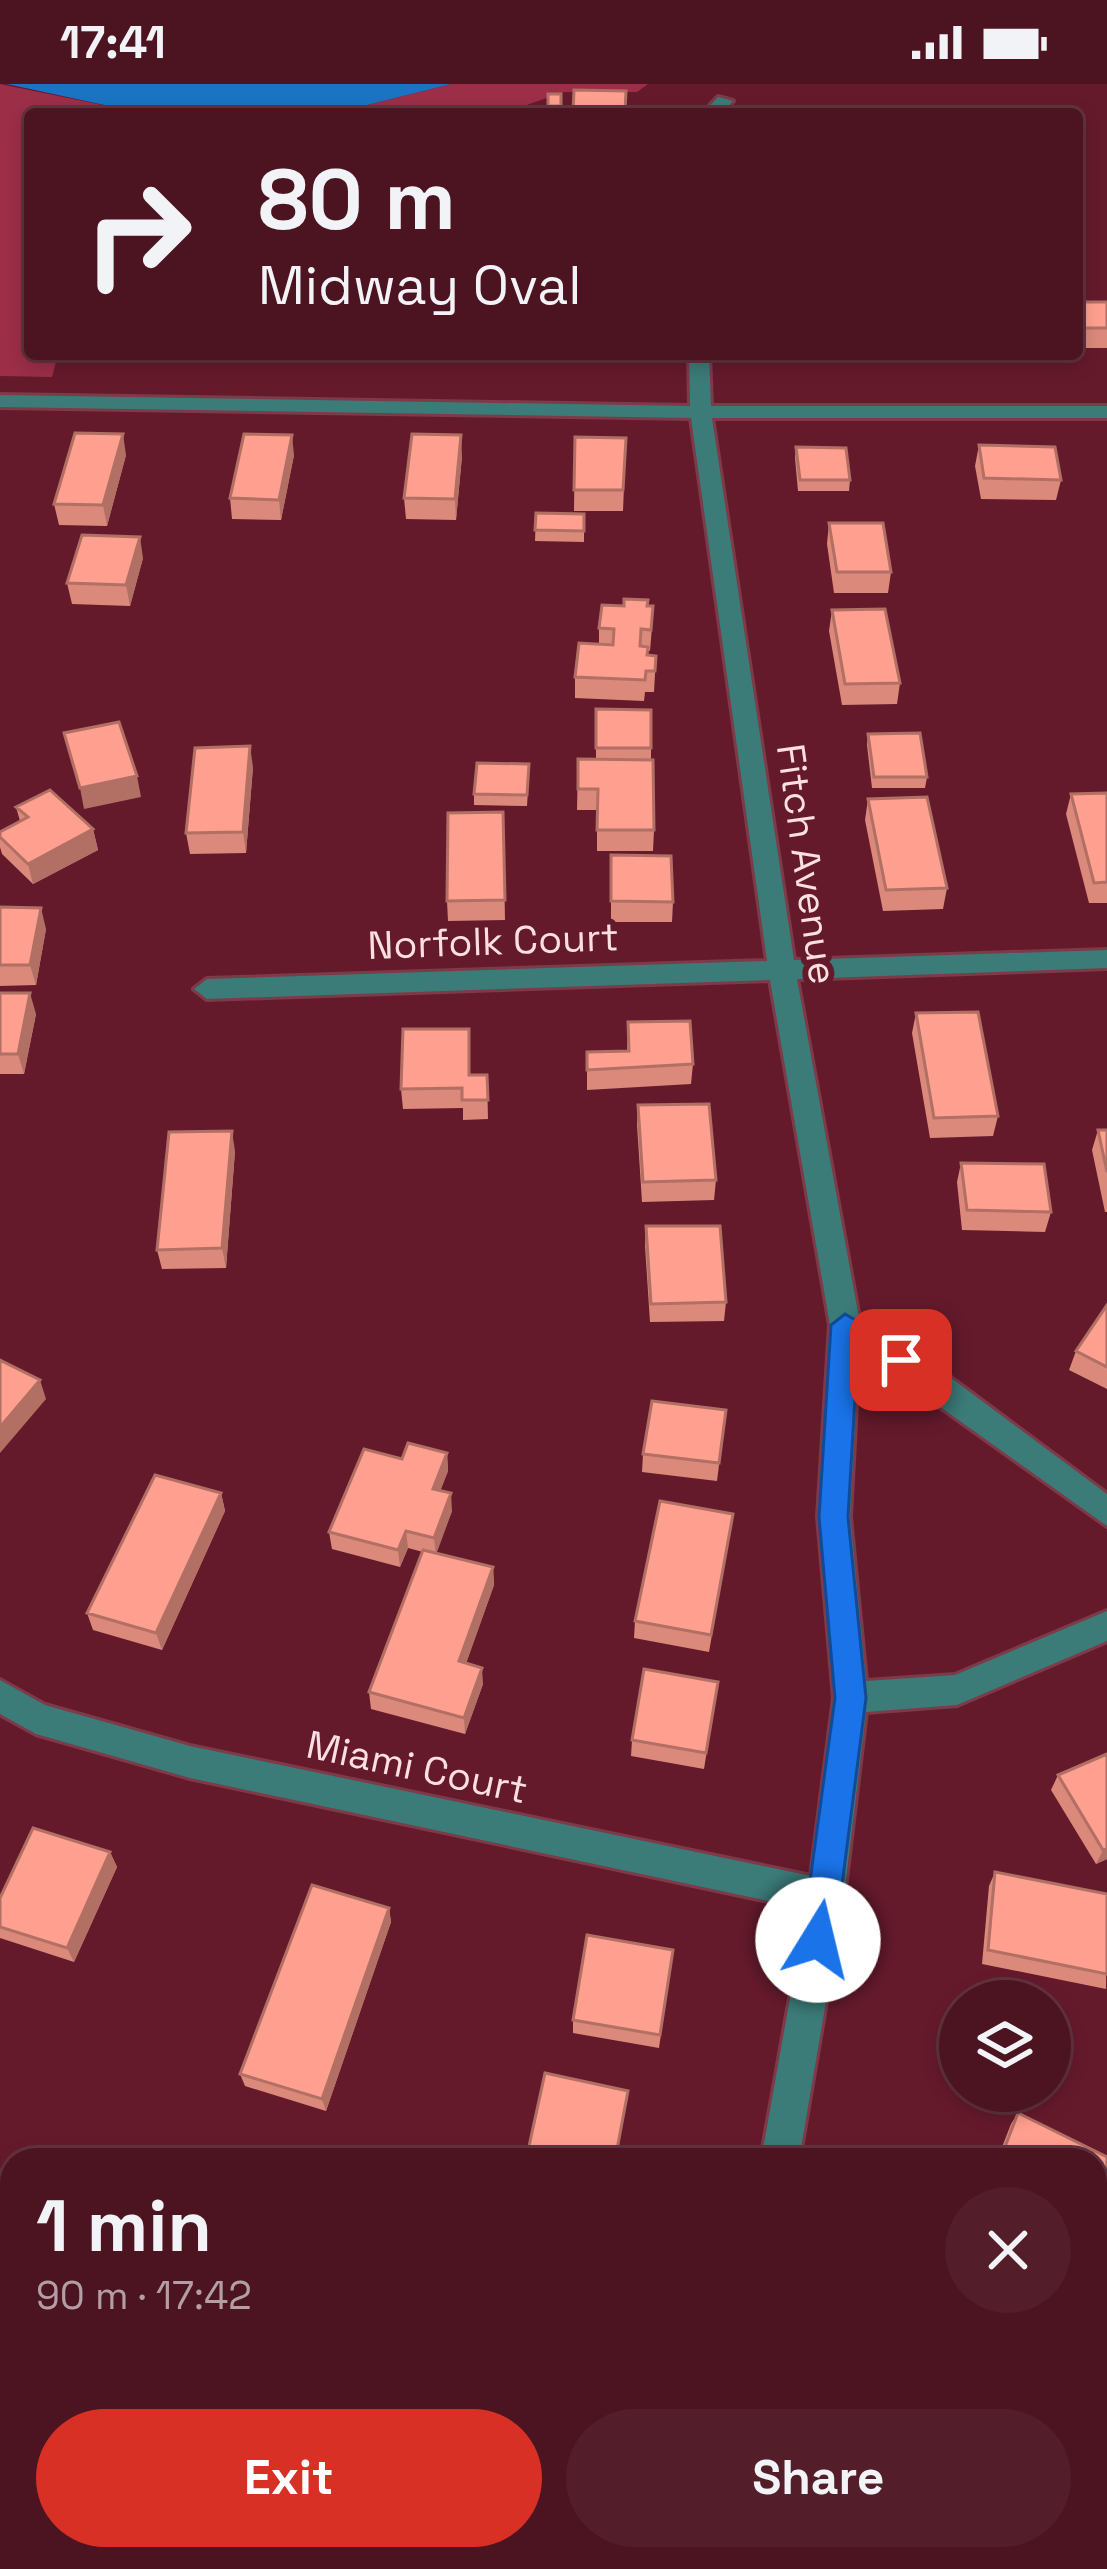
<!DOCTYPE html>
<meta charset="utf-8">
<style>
:root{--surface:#4c1421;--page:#531d2a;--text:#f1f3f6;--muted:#b29ea5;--line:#63333f;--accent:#d93025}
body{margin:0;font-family:"Space Grotesk",sans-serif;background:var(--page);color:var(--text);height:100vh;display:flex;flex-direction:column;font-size:45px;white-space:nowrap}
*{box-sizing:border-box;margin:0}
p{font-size:39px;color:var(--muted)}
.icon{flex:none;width:66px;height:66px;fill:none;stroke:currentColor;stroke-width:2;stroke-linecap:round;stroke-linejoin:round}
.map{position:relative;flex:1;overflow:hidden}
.side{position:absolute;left:0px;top:2064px;width:1107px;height:423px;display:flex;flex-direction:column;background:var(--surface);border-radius:36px 36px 0 0;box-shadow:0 6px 18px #0003,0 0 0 3px var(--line)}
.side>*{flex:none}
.guide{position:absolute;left:24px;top:24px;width:1059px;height:252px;border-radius:12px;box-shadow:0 6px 18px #0003,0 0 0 3px var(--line);background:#4c1421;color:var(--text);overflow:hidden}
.controls{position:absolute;left:939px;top:1896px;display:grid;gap:24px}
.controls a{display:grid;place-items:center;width:132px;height:132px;border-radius:50%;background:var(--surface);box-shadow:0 6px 18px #0003,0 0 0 3px var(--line);font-size:60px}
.pin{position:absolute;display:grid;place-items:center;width:102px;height:102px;color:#fff;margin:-51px;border-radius:24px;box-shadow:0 6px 18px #0006}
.me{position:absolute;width:132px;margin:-66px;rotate:9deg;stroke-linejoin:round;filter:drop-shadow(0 0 9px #0008)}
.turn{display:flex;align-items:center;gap:42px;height:252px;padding:0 36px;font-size:54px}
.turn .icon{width:156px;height:156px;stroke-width:2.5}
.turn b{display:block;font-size:84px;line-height:102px}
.round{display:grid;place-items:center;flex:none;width:126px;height:126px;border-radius:63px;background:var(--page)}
.head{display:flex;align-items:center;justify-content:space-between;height:204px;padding:0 36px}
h1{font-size:72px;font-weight:600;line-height:90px}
.action{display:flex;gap:24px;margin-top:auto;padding:24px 36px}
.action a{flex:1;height:138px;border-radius:72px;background:var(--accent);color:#fff;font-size:48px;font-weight:600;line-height:138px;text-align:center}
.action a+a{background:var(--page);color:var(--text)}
.status{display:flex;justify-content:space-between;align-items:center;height:84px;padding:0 60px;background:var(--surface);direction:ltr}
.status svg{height:33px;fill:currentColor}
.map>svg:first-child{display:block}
.green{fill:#9c2e48}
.water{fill:#1b74c3}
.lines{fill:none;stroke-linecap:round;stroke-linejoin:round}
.street-casing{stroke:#7d3a49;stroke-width:6}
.street{fill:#3b7b78;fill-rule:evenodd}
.wall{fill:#db897b}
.shaded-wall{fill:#b26f64}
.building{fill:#ff9f8f;stroke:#b26f64;stroke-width:3}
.route{fill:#1a73e8;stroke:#114b97;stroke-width:3}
.labels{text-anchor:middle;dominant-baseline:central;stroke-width:12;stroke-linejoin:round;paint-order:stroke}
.street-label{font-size:39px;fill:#fcdfe2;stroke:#651a2c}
</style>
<div class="status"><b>17:41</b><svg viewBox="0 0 49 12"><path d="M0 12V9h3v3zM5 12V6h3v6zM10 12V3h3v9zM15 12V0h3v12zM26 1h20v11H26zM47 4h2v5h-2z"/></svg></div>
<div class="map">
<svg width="1107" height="2485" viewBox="0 0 1107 2485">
<rect width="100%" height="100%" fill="#651a2c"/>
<path class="green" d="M0 0 146 30H30V270H58L52 293 0 292Z
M451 0H648L637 8H564L501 30H331Z"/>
<path class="water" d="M7 0H451L331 30H146Z"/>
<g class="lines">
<defs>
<path id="street" d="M718 13 733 17 721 30H702Z
M689 270H709L711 322H1107V334H712L794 876 1107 866V884L797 895 859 1234 939 1285 1107 1410V1442L859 1265 850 1433 866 1597 955 1591 1107 1527V1557L957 1621 866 1628 844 1812 799 2076H761L806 1825 190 1694 36 1650 0 1630V1596L45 1621 190 1662 811 1792 834 1614 818 1433 830 1241 770 896 207 915 194 905 207 895 767 877 691 334 0 323V311L690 322Z
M650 2475H692L689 2485H647Z"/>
</defs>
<use href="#street" class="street-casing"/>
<use href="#street" class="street"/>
</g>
<path class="wall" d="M574 6 626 7 625 30H573Z
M548 10H561V30H548Z
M1077 218H1107V264H1077Z
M101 270H149L147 277 102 276Z
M266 270H314L313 276 266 275Z
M581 270H627V278L581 277Z
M792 270H865V274L792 273Z
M965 270H1042L1040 276H983L982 271Z
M575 353 626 354 623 427H574Z
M979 361 1061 396 1056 416 981 415 975 382Z
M796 363 850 396 849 407H798L795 374Z
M126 371 107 442 59 441 54 420Z
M294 371 281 436 232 435 230 414Z
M462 372 456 436 406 435 404 414Z
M536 429 584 430V458L535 457Z
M829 439 891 488 888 509H834L827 460Z
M143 474 130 522 72 520 67 499Z
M647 522 652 543 650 567 648 566 647 571 656 572 654 608H645L644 617 575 614V593L599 560V544Z
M832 526 900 599 897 620 842 621 829 547Z
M596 625 651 626V675H596Z
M868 650 927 693 925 704H872L867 661Z
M578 675 654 746 653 767H597V726H577Z
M253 683 246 769 190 770 186 749Z
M529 691 527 722 474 721V710Z
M1107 709V819H1089L1066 730 1071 710Z
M868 715 947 804 943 825 883 827 865 736Z
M16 723 93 745 98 766 33 800 2 770 0 763V748L20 737Z
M503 728 505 836 448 837 447 817Z
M611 771 673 818 672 838H611Z
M0 823 46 845 36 901 0 902Z
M0 909 36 930 24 990H0Z
M916 929 998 1032 993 1052 930 1054 912 949Z
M628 938 693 980 691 1000 587 1006V968L627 967Z
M469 945 470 991H487L488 1035 463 1036V1024L403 1025 401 1005Z
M638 1021 716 1096 714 1116 642 1118 637 1041Z
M1098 1046H1107V1128H1105L1092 1066Z
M235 1067 226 1184 162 1185 157 1166Z
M961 1079 1051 1128 1045 1148 962 1146 957 1098Z
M646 1142 726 1218 724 1237 650 1238 645 1162Z
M1107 1221V1305L1069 1286 1076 1267Z
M726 1326 717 1397 642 1388 643 1370Z
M447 1369 448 1387 440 1407 452 1427 436 1469 493 1483 494 1501 466 1579 483 1600 465 1650 371 1625 369 1608 423 1468 408 1464 400 1483 332 1465 329 1448 402 1375Z
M221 1409 225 1427 162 1566 93 1546 87 1529Z
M733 1430 709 1568 634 1554 635 1537Z
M718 1598 704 1685 631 1672 632 1656Z
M1107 1670V1775L1096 1780 1051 1706 1058 1691Z
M110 1768 117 1783 74 1878 0 1854V1814Z
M995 1788 1107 1810 1106 1905 982 1880 989 1802Z
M389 1824 391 1838 326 2027 245 2002 240 1990Z
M673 1866 659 1964 573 1949V1936Z
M1018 2029 1095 2076H997L1011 2040Z
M1010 2475H1095L1107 2485H1051L1010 2477Z"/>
<path class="shaded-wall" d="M123 350 126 371 107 442 103 421Z
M292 351 294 371 281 436 279 416Z
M461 351 462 372 456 436 455 415Z
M140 453 143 474 130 522 126 501Z
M250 662 253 683 246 769 243 748Z
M137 692 141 713 84 725 80 704Z
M93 745 98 766 33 800 28 780Z
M41 824 46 845 36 901 30 881Z
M30 909 36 930 24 990 18 970Z
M232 1047 235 1067 226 1184 222 1164Z
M40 1296 46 1315 0 1369V1343Z
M447 1369 448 1387 434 1423 433 1405Z
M221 1409 225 1427 162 1566 156 1549Z
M451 1409 452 1427 436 1471 434 1454Z
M406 1447 408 1464 400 1483 398 1466Z
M493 1483 494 1501 461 1594 459 1577Z
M482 1584 483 1600 465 1650 464 1634Z
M1107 1764V1775L1096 1780 1103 1766Z
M110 1768 117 1783 74 1878 67 1864Z
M389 1824 391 1838 326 2027 322 2015Z"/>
<path class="building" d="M574 6 626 7 625 27H573Z
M548 10H561V22H548Z
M1077 218H1107V244H1079Z
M75 349 123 350 103 421 54 420Z
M244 350 292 351 279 416 230 414Z
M412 350 461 351 455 415 404 414Z
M575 353 626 354 623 406H574Z
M979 361 1055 363 1061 396 984 394Z
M796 363 846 364 850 396H800Z
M536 429 584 430V447L535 446Z
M829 439H883L891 488H837Z
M82 451 140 453 126 501 67 499Z
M624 515 648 516 647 522H653L651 546 641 545 640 562 648 563 647 571 656 572 655 587H646L645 596 575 593 579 559 613 561 614 545 599 544 602 521 624 522Z
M885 525 900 599 845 600 832 526Z
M596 625 651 626V664H596Z
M119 638 137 692 80 704 64 649Z
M920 649 927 693H874L868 650Z
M250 662 243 748 186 749 195 664Z
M578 675 653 676 654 746H597L598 705H578Z
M477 679 529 680 527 711 474 710Z
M50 706 93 745 28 780 0 753V748L28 733 16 723Z
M1107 709V798L1094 799 1071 710Z
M927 713 947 804 886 806 868 715Z
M503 728 505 816 447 817 448 729Z
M611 771 671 772 673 818 611 817Z
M0 823 41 824 30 881H0Z
M0 909H30L18 970H0Z
M978 928 998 1032 934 1034 916 929Z
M690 937 693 980 587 986V968L629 967 628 938Z
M403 945H469V991H487L488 1016H462V1004L401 1005Z
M709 1020 716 1096 643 1098 638 1021Z
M1098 1046H1107V1088Z
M232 1047 222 1164 157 1166 169 1048Z
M961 1079 1044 1080 1051 1128 967 1126Z
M646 1142H720L726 1218 651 1220Z
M1107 1221V1283L1076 1267Z
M0 1276 40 1296 0 1343Z
M652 1317 726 1326 719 1379 643 1370Z
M408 1359 447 1369 433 1405 451 1409 434 1454 406 1447 398 1466 329 1448 364 1365 402 1375Z
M155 1391 221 1409 156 1549 87 1529Z
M660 1417 733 1430 711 1551 635 1537Z
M423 1466 493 1483 459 1577 482 1584 464 1634 369 1608Z
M644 1585 718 1598 706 1669 632 1656Z
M1107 1670V1764L1103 1766 1058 1691Z
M33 1744 110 1768 67 1864 0 1843V1814Z
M995 1788 1107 1810V1890L988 1866Z
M312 1801 389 1824 322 2015 240 1990Z
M587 1851 673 1866 660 1951 573 1936Z
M545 1989 628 2007 615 2076H526Z
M1018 2029 1107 2073V2092L1095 2127V2076H1000Z
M1095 2297 1107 2299V2485H1088L1037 2475H1095Z
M259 2475H352L368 2485H254Z"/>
<path class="route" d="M845 1230 910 1268 914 1276 910 1284 901 1287 858 1263 848 1433 866 1614 835 1856 830 1867 818 1872 806 1867 802 1856 835 1614 819 1433 831 1241Z"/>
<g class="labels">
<g class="street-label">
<text transform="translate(807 780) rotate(82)">Fitch Avenue</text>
<text transform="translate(493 857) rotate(-2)">Norfolk Court</text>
<text transform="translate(417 1683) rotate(12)">Miami Court</text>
</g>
</g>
</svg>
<div class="controls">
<a><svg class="icon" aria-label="layers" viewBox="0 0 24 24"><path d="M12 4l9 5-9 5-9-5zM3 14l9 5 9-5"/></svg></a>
</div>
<div class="pin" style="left:901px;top:1276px;background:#d93025"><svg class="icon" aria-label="arrive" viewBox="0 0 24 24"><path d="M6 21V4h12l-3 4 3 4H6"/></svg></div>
<svg class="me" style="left:818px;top:1856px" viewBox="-20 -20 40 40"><circle r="19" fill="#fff"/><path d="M0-13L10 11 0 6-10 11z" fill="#1a73e8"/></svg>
<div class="guide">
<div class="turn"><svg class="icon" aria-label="right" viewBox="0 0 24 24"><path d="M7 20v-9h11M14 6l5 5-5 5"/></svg><div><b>80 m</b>Midway Oval</div></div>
</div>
<section class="side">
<div class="head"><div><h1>1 min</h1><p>90 m · 17:42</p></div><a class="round"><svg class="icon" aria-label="close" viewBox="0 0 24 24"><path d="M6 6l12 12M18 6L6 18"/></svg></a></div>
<div class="action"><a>Exit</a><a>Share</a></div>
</section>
</div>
